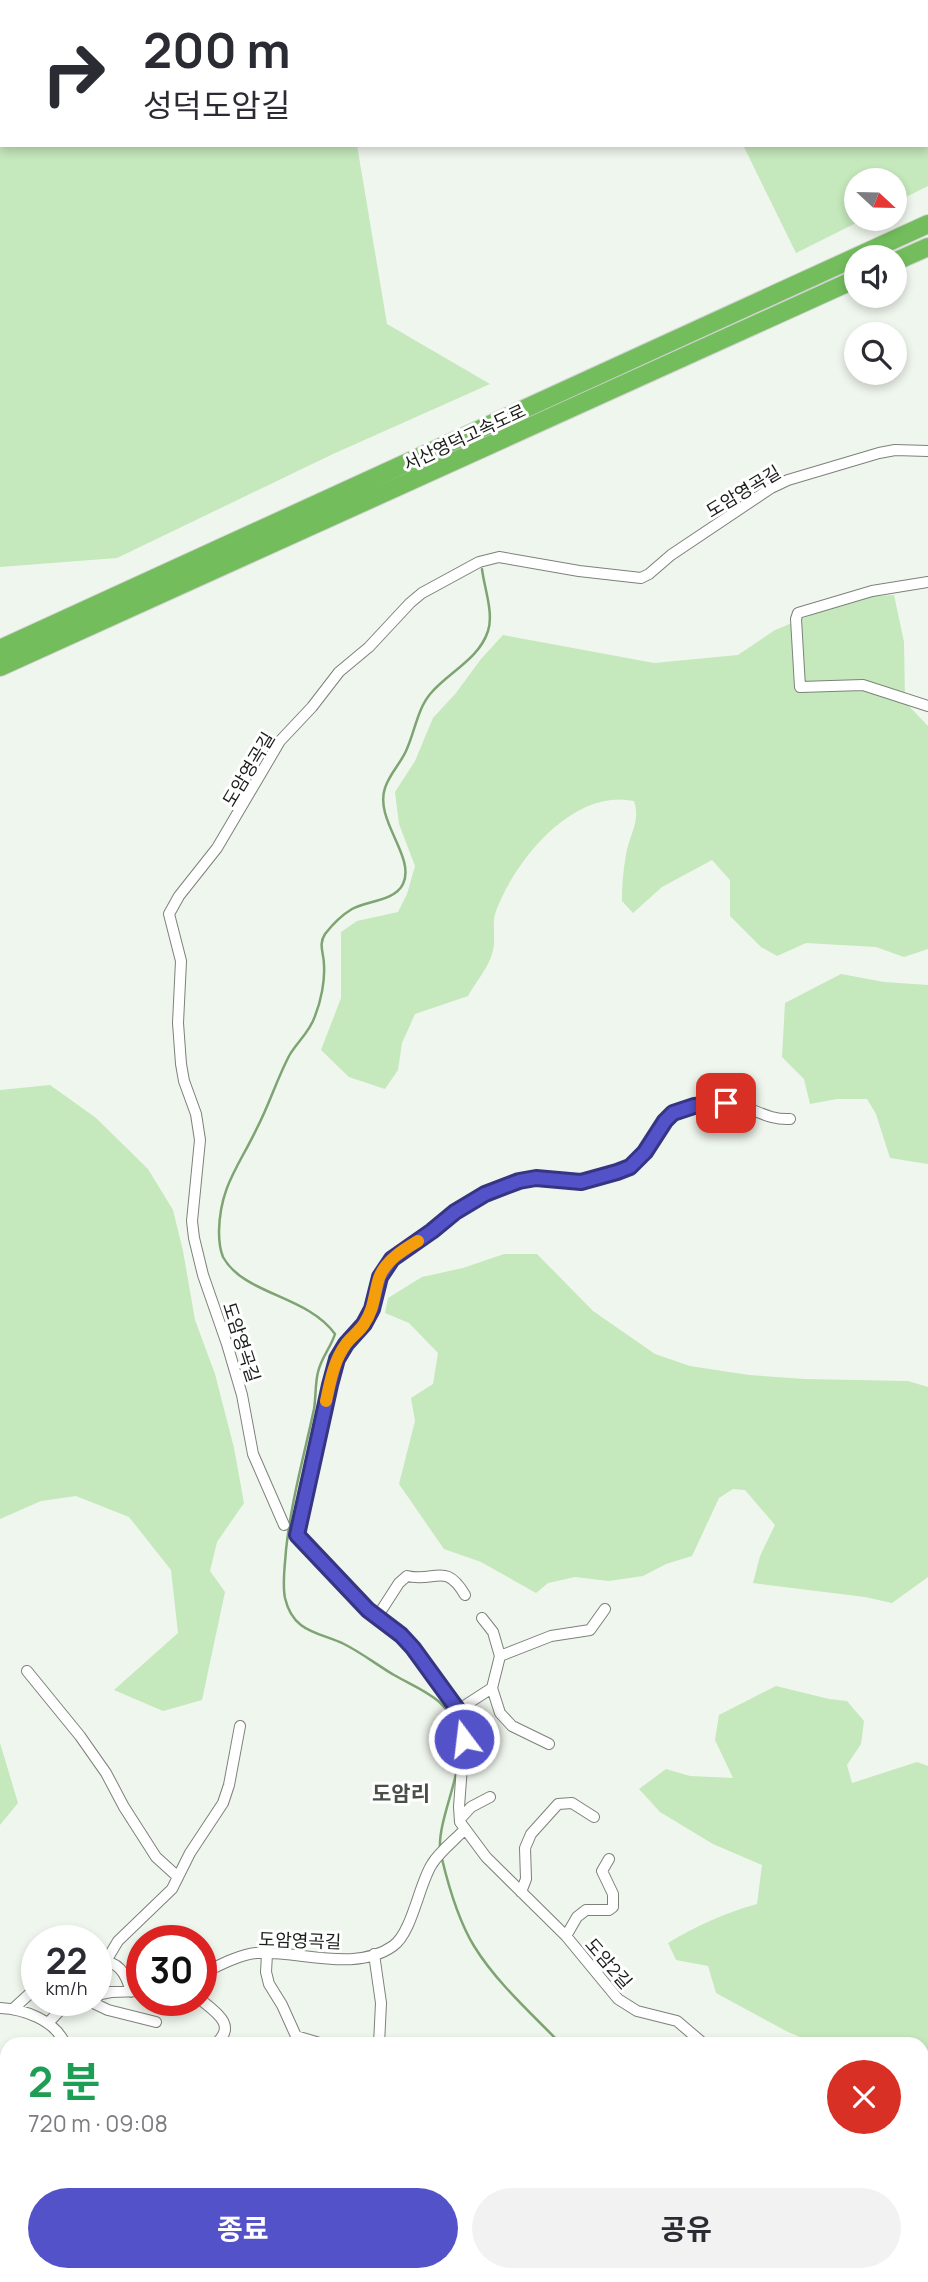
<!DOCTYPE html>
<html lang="ko">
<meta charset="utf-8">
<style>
:root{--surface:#fff;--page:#f2f2f3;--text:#2b2b33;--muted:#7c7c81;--accent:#5352c9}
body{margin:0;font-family:Manrope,"Noto Sans KR",sans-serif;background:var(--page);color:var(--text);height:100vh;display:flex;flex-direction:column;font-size:26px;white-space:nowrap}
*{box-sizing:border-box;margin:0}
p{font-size:23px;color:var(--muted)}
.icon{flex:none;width:38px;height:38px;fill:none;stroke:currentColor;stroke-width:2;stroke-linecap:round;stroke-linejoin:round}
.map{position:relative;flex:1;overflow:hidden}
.panel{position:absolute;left:0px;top:2037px;width:929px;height:245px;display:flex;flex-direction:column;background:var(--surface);border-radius:21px 21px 0 0;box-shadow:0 4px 10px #0003}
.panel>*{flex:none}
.hud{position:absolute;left:0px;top:0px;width:929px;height:147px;box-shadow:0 4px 10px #0003;background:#fff;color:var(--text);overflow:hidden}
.needle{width:46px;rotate:112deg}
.buttons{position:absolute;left:844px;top:168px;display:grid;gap:14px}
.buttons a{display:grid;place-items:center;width:63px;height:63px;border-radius:50%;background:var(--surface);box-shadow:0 4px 10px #0003;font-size:35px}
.speed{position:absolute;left:21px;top:1925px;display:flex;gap:14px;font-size:35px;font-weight:700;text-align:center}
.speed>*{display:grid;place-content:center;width:91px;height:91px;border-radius:50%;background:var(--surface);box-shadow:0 4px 10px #0003;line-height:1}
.speed small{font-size:18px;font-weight:400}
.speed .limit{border:10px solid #d22;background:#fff;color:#111}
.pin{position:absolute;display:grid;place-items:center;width:60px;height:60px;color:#fff;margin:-30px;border-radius:14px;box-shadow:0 4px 10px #0006}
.me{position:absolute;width:77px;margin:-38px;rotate:345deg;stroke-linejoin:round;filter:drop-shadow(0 0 5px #0008)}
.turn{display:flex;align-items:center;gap:24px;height:147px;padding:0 28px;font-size:32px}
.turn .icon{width:91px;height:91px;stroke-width:2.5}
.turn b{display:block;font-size:49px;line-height:60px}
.round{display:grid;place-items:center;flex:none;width:74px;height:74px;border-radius:37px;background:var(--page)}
.head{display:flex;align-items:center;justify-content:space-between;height:119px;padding:0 28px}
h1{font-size:42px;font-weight:700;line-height:52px;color:#1e9e55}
.cta{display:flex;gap:14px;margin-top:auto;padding:14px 28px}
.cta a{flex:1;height:80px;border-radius:42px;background:var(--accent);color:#fff;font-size:28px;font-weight:700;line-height:80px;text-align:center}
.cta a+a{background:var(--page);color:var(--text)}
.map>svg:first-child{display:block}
.green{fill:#c5e8bc}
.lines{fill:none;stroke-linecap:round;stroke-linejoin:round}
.stream{stroke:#7da472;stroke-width:2.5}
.minor-casing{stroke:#7c827a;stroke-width:12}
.motorway-casing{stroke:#d1d2d1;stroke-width:20}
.minor{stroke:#fff;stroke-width:10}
.motorway{stroke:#73bd5d;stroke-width:18}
.route-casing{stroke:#363583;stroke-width:18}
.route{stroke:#5352c9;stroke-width:12}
.slow{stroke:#f59e0b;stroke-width:12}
.labels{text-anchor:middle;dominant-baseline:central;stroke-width:6;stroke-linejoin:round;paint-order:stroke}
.street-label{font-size:18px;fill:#1a1d1a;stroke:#fff}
.quarter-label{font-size:21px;font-weight:bold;fill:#494e47;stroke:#fff}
</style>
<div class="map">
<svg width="928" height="2282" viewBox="0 0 928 2282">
<rect width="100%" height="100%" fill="#eff6ed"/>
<path class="green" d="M0 0H618L615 2H2V145H357L387 324 490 384 333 454 117 558 0 567Z
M732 0H928V186L894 203V180H856V219H864L796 253 743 145H928V2H732Z
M894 595 904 642 905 702 928 726V949L904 957 876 947 806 943 777 956 761 947 730 916V880L712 860 662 887 633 913 622 901C622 885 623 871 626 855 629 835 641 822 634 801 573 788 515 860 496 911 491 924 497 940 492 954 488 968 475 983 468 996L415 1014 402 1043 398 1070 385 1089 349 1077 321 1050 341 998V932L357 921 398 912 407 894 415 866 399 824 395 792 415 761 433 718 456 693 481 659 503 635 654 663 738 655 775 630 855 597Z
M841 974 884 982 928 985V1164L890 1158 876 1114 867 1099H837L810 1104 804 1079 782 1057 785 1003Z
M50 1085 96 1118 148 1169 173 1210 183 1251 195 1320 215 1374 234 1448 244 1503 217 1542 210 1571 225 1592 202 1700 163 1711 114 1690 178 1633 171 1570 129 1517 76 1496 41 1501 0 1519V1090Z
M504 1254H537L593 1311 655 1354 690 1366 749 1375 805 1379 908 1381 928 1387V1577L892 1603 865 1597 753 1583 760 1556 775 1525 745 1490 733 1489 719 1498 692 1556 666 1564 643 1576 609 1581 575 1577 548 1583 536 1593 481 1562 444 1549 399 1484 415 1421 411 1398 433 1384 438 1353 409 1323 385 1313 388 1298 422 1277 463 1268Z
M776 1686 829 1699 847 1701 864 1721 861 1744 847 1765 852 1783 917 1762 928 1766V2098H922V2044H818L788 2032 716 1993 708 1966 676 1960 668 1943C696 1926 725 1913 757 1904L762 1865 713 1844 660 1812 639 1789 666 1769 690 1776 733 1778 715 1740 719 1715Z
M0 1743 18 1803 0 1825Z
M384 2275H568L565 2282H409Z"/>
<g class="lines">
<path class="stream" d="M440 1849C438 1816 466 1769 458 1734 449 1698 422 1691 394 1675 377 1665 362 1653 344 1644 319 1632 293 1633 285 1598 282 1583 285 1566 286 1550 291 1502 304 1456 314 1409 316 1397 315 1384 318 1372 321 1358 331 1347 335 1334 307 1295 244 1295 223 1257 220 1250 219 1238 219 1231 220 1186 239 1166 257 1128 269 1105 277 1079 289 1056 297 1042 310 1032 315 1016 321 1001 325 981 324 965 324 953 318 945 325 934 332 925 342 915 352 909 366 901 395 901 403 884 416 857 374 820 385 788 389 775 400 764 406 751 415 732 417 709 431 693 449 672 479 659 488 631 494 613 484 587 482 569
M442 1859C449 1888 458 1920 474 1946 496 1982 531 2013 561 2044
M811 2275 818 2282
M920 2282 928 2277"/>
<defs>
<path id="minor" d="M928 582 872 591 798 613 796 619 800 687 863 685 928 706
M284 1525 253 1454 242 1395 227 1344 203 1275 194 1238 192 1221 200 1140 196 1114 184 1081 181 1064 178 1023 181 961 169 914 179 896 217 848 280 741 312 707 339 672 369 647 410 603 422 593 479 562 499 557 579 571 641 578 649 574 671 555 771 488 788 480 879 453 895 450 928 451
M377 1617 399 1583 407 1576C435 1583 445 1561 465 1595
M482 1618 493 1632 500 1656 492 1688 500 1713 512 1726 549 1744
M500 1656 551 1636 590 1630 605 1609
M27 1671 80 1736 106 1773 124 1807 156 1857 178 1877
M458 1710 492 1688
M460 1819 471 1807 490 1797
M521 1892 526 1879 525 1848 531 1834 558 1804 572 1803 594 1817
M566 1936 577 1917 586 1910H609L613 1907V1894L602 1871 609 1859
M267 1954 266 1972 269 1984 282 2005 296 2036 323 2044
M374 1954 381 2003 379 2044
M106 1961 118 1941 172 1889 190 1853 223 1803 229 1785 240 1726
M96 1962C118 1959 126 1973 131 1992
M201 1974C218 1966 238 1955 256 1953 299 1950 355 1973 393 1946 412 1933 419 1884 432 1864 440 1851 455 1840 465 1829
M96 1995 111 1992 142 1991
M87 2000 108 2010 156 2022
M201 2000C216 2012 238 2026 215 2044
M0 2008C24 2009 55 2020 65 2044
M14 2008 37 1987
M48 2023 67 2003 75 2000
M704 2044 677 2021 637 2011 618 1999 566 1936 486 1857 460 1822 459 1807 464 1739 463 1724 458 1710 413 1648 401 1635 368 1610 297 1535C303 1502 312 1469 319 1437 324 1411 327 1384 337 1360 344 1343 360 1333 368 1317 376 1301 375 1282 385 1267 395 1253 413 1245 427 1235 437 1228 445 1219 455 1211 473 1198 495 1188 517 1182 546 1173 569 1186 600 1178 610 1175 622 1173 630 1167 662 1145 651 1115 697 1106 710 1103 727 1101 739 1105 758 1111 770 1120 790 1119
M922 2171 928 2172
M216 2282 217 2275"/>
<path id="motorway" d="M894 262 928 247
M0 649 928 224
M0 667 856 279"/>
</defs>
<use href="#minor" class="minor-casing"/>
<use href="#motorway" class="motorway-casing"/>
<use href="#minor" class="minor"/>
<use href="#motorway" class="motorway"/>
</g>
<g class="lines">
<defs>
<path id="route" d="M464 1739 463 1724 458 1710 413 1648 401 1635 368 1610 297 1535 330 1385 337 1359 346 1344 364 1324 372 1309 380 1277 392 1259 432 1231 455 1212 485 1194 519 1181 536 1178 581 1182 617 1172 630 1167 645 1152 665 1121 673 1113 694 1106 726 1103"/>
</defs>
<use href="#route" class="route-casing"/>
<use href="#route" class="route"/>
<path class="slow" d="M326 1401C330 1382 334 1360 346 1344 351 1337 359 1332 364 1324 374 1310 374 1294 379 1278 385 1261 403 1250 418 1241"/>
</g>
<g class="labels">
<g class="street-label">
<text transform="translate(464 437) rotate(-25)">서산영덕고속도로</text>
<text transform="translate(743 491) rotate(-31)">도암영곡길</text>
<text transform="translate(248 769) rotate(-59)">도암영곡길</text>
<text transform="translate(242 1342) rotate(72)">도암영곡길</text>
<text transform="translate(300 1940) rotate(2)">도암영곡길</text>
<text transform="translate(609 1963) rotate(49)">도암2길</text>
</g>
<g class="quarter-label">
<text x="401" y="1793">도암리</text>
</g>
</g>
</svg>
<div class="buttons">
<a><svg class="needle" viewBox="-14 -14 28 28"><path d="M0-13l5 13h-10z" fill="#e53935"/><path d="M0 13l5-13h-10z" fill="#7c7c81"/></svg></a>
<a><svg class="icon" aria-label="sound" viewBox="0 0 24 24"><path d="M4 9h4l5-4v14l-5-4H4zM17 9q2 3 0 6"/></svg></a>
<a><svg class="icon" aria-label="search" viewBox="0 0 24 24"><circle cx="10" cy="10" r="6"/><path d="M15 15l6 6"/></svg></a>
</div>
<div class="speed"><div>22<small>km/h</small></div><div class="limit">30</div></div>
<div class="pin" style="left:726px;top:1103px;background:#d93025"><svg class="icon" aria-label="arrive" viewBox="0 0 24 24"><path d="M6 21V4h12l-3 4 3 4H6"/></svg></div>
<svg class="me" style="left:464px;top:1739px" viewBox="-20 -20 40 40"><circle r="17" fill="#5352c9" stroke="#fff" stroke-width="3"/><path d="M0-11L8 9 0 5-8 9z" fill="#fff"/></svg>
<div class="hud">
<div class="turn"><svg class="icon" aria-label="right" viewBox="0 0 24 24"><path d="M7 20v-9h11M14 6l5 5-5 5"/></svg><div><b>200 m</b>성덕도암길</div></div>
</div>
<section class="panel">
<div class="head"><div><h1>2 분</h1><p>720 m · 09:08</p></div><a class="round" style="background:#d93025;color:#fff"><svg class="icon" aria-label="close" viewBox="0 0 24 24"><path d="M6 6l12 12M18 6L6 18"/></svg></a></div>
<div class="cta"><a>종료</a><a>공유</a></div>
</section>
</div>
